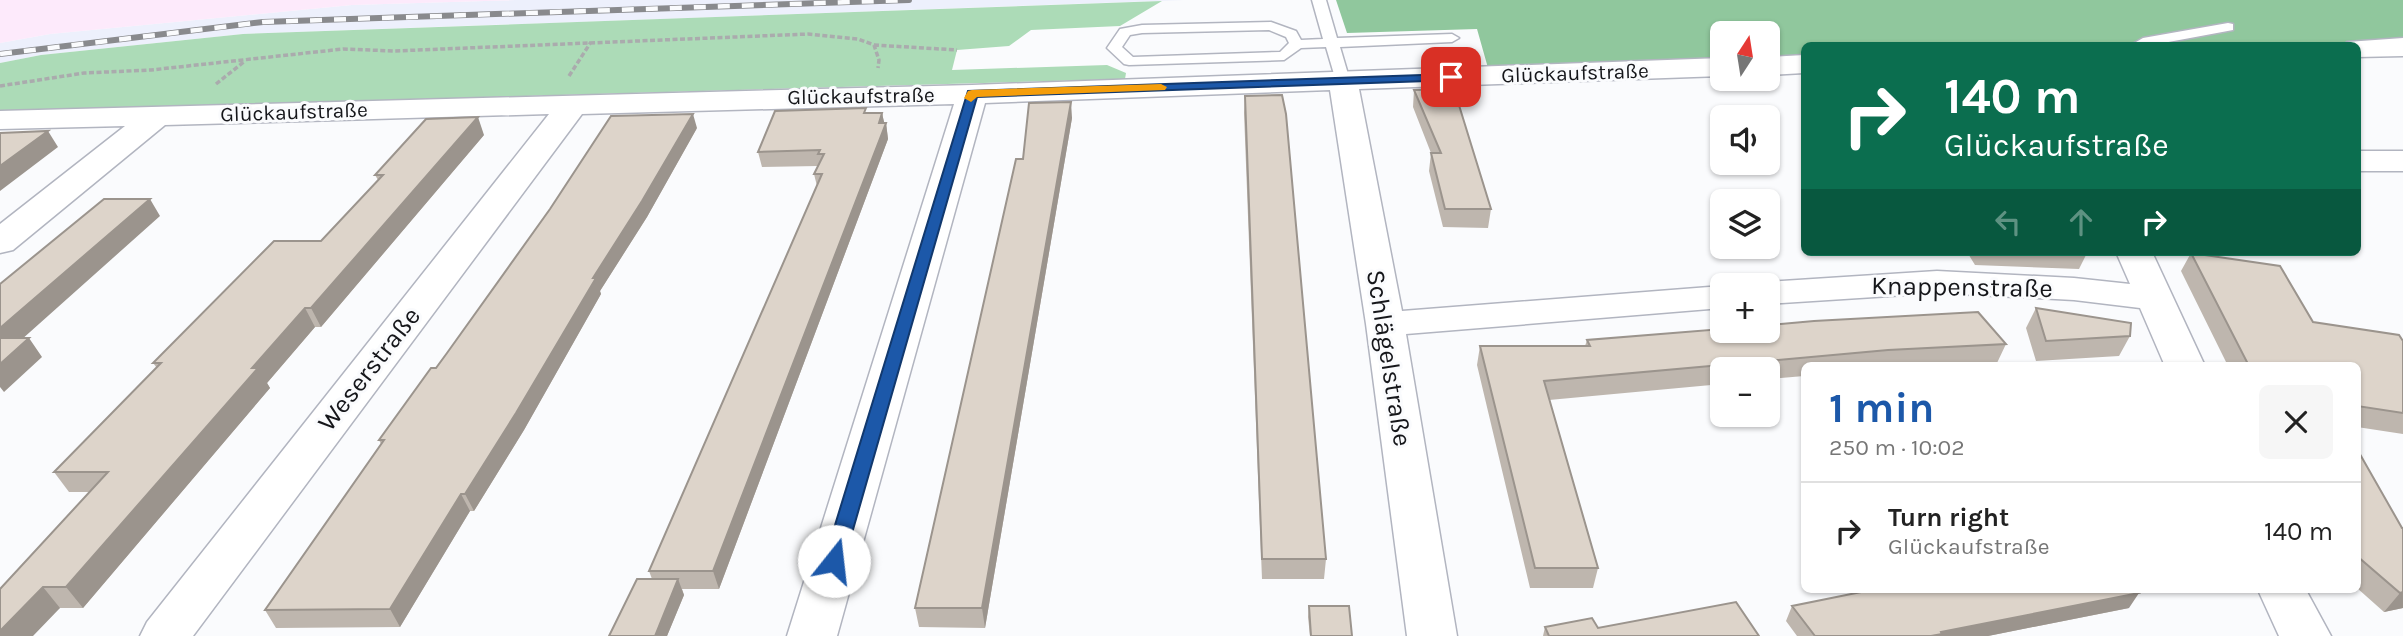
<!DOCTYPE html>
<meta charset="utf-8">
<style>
:root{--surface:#fff;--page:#f6f6f6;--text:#222;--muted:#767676;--line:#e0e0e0;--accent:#1c58a9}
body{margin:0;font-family:Karla,sans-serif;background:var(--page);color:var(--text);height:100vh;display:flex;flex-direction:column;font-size:26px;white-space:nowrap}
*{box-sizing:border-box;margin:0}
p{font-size:23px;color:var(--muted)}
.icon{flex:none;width:38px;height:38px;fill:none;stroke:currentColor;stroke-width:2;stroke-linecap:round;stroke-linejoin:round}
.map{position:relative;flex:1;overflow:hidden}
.side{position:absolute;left:1801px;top:362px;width:560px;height:231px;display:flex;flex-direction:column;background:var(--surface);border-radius:10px;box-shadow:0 2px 5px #0004}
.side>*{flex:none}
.guide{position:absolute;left:1801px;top:42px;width:560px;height:214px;border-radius:10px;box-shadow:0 2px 5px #0004;background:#0b6e4f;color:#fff;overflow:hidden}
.needle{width:46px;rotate:12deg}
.tools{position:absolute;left:1710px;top:21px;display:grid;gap:14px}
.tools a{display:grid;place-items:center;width:70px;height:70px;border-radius:10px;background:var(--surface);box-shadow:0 2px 5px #0004;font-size:35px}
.pin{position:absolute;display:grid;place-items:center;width:60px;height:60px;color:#fff;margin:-30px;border-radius:14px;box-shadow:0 4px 10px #0006}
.me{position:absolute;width:77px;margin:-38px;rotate:16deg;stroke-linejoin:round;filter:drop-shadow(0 0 5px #0008)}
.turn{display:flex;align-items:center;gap:24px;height:147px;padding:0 28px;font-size:32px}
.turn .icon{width:91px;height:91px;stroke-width:2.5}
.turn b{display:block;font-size:49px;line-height:60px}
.lanes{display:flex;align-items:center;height:66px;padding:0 28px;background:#0003;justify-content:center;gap:35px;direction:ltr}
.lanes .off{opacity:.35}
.round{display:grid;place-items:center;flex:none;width:74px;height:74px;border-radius:10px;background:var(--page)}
.overview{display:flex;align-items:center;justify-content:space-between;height:119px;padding:0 28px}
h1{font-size:42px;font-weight:700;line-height:52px;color:var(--accent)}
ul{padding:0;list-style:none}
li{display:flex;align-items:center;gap:21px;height:98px;padding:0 28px;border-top:2px solid var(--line)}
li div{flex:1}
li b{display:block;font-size:26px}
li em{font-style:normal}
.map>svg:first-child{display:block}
.built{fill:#edf0fc}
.industrial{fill:#fdeafb}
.green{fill:#acdbb7}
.forest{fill:#90c79d}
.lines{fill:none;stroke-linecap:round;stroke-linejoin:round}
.lane-casing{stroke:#b2b5c0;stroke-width:3}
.street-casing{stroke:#b2b5c0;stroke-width:3}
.path{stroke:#aaabad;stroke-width:3.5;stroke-dasharray:5 2.5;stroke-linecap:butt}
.lane{fill:#fff;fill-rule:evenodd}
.street{fill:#fff;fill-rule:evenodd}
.rail-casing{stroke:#898a8d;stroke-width:6}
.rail{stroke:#fafbfd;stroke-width:4.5;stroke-dasharray:12;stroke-linecap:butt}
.wall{fill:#beb6ae}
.shaded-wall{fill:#9b948d}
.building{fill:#ddd4ca;stroke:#9b948d;stroke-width:2}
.route{fill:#1c58a9;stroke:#12396e;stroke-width:2}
.slow{fill:#f59e0b}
.labels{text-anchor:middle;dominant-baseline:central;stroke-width:6;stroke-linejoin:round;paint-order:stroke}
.far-street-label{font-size:21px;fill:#15161a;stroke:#fafbfd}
.street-label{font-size:26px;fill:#15161a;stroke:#fafbfd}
</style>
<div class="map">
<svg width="2403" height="636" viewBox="0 0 2403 636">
<rect width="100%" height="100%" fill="#fafbfd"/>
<path class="built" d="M516 0H1184L243 34 41 55 0 63V43L50 34 352 5Z"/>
<path class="industrial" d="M0 0H516L352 5 50 34 0 43Z"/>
<path class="green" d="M1162 1 1120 26 1031 30 1009 46 957 50 952 70 1107 65 1126 73 1125 79 0 111V63L41 55 243 34Z"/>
<path class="forest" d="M1336 0H2403V42L2279 46H1804V59L1768 60V33H1722V62L1488 68 1477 29 1347 33Z"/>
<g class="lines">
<defs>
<path id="lane" d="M1312 0H1326L1337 38 1452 34 1459 38 1452 42 1340 47 1350 81 1343 85 1336 81 1326 47 1301 48 1284 60 1129 65 1124 64 1107 48 1120 29 1142 25 1271 22 1296 31 1301 40 1323 39ZM1269 30 1286 37 1289 43 1280 52 1133 57 1122 47 1130 35 1142 33Z
M2228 23 2233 24V30L2147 46H2129L2143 38Z"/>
<path id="street" d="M2403 38V56L2357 57V46H2344L2347 42Z
M1804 55V73L1768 75V57Z
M1722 58V76L1359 89 1402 311 1722 286V308L1406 334 1457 636H1407L1366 324 1330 90 985 103 837 636H787L954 104 582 114 193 636H140L147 622 549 114 165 125 13 250 0 253V224L125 126 0 129V111L972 85Z
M2357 151H2403V171H2357Z
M2116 252H2152L2205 366H2165L2140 308 2074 300 1937 293 1768 304V285H1755L1768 282 1937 271 2074 278 2130 284Z
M2258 590H2306L2331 636H2279Z"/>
</defs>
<use href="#lane" class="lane-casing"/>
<use href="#street" class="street-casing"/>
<path class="path" d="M874 45 957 50
M569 76 591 42
M216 84 245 61
M0 86 84 73 151 70 343 49 394 51 808 34 858 39 874 45 879 60 878 68"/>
<use href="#lane" class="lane"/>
<use href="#street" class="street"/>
<defs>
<path id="rail" d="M0 54 263 22 909 0"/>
</defs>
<use href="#rail" class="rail-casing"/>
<use href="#rail" class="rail"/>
</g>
<path class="wall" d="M1414 90 1491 209 1488 228 1443 227 1429 171 1431 153 1413 107Z
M1245 96 1326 559 1324 579H1262L1244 113Z
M867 113H882L884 123H886L888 139 719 589H682L684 595 667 636H609L652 579 649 571 817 186 814 174 818 166 762 167 758 152Z
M1072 118 985 628 919 627 915 608 1023 159Z
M697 128 647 217 600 291 601 294 524 430 474 511H470L400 627 276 628 265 610 381 444 379 440 447 353Z
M484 135 321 327H315L267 383 270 388 83 608H60L0 636 89 492H69L54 472 157 368 153 363 321 241 378 180 375 175Z
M1967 252H2086L2087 253 2079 269 1975 265Z
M2191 253 2313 322 2403 341V434L2357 427V366H2228L2181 271Z
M2036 308 2130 336 2119 356 2036 361 2026 328Z
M1587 340 2006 344 1997 363 1943 366H1804V376L1768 379V369H1722V384L1549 400 1598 568 1593 588H1530L1477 365 1480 346H1585Z
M2357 449 2402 528 2403 608 2384 612 2357 588Z
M1309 606 1352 636H1310L1308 617Z
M1792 606 2129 608 1988 636H1797L1786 621Z
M1545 627 1598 628 1759 636H1543Z"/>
<path class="shaded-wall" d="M1071 102 1072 118 985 628 982 608Z
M882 113 885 126 886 123 888 139 719 589 713 571Z
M693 114 697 128 647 217 600 291 601 294 524 430 474 511 465 494 593 278Z
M478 117 484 135 321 327 311 308Z
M48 131 58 147 0 191V166Z
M150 199 160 216 2 357 0 354V328Z
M305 308 315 327 267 383 270 388 83 608 66 587 252 368Z
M29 338 42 357 4 392 0 387V364Z
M461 494 470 511 400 627 390 609Z
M678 579 684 595 667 636H655Z
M43 587 60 608 33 636H0V631Z
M2403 592V608L2384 612 2400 593Z
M2139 593 2129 608 1988 636H1931L1941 632Z"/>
<path class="building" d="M1454 89 1491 209H1445L1431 153H1441L1414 90Z
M1282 95 1286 114 1326 559H1262L1245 96Z
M1071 102 982 608H915L1016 159H1023L1029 103Z
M866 108 864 113H882L879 123H886L713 571H649L822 174H814L824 154H818L820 150 758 152 775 111Z
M693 114 642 201 593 278H596L516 413 465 494H461L390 609 265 610 384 440H379L431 368H436L447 353 550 209 611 116Z
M478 117 311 308H305L252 368H258L66 587H43L0 631V589L108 472H54L161 363H153L274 241H321L383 175H375L426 119Z
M48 131 0 166V133Z
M104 199H150L0 328V284Z
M2050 252H2086L2087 253Z
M2191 253 2280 266 2313 322 2399 335 2403 341V413L2357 406V366H2249Z
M2036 308 2131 323 2130 336 2046 341Z
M1978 312 2006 344 1888 350 1544 381 1598 568H1535L1480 346H1590L1587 340 1722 329V331H1768V325L1814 321Z
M0 338H29L0 364Z
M2357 449 2402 528H2403V592L2400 593 2357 556Z
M637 579H678L655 636H609Z
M1871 590H2136L2139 593 1941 632 1942 634 1931 636H1815L1792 606Z
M1736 602 1759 636H1549L1545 627 1592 618 1598 628Z
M1309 606H1349L1352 636H1311Z"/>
<path class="route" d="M1451 74 1457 77 1456 80 977 97 844 561 841 567 834 569 827 567 824 561 968 91Z"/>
<path class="slow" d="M1161 84 1167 87 1165 90 977 97 971 102 964 98 968 91 972 90Z"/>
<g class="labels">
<g class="far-street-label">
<text transform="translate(1575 73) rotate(-2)">Glückaufstraße</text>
<text transform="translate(861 96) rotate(-1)">Glückaufstraße</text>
<text transform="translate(294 112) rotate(-2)">Glückaufstraße</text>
</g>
<g class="street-label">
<text transform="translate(1962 287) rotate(1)">Knappenstraße</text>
<text transform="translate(1389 358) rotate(81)">Schlägelstraße</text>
<text transform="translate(369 369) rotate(-52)">Weserstraße</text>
</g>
</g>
</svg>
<div class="tools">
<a><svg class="needle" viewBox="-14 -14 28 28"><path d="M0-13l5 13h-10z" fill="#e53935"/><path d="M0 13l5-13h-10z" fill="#767676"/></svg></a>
<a><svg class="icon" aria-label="sound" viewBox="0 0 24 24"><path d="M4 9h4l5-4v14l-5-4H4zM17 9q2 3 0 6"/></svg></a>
<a><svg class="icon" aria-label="layers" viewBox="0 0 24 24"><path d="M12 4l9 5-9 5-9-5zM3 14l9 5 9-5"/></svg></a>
<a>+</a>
<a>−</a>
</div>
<div class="pin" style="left:1451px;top:77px;background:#d93025"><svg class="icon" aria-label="arrive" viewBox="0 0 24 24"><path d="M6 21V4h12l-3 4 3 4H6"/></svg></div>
<svg class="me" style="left:834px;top:561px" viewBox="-20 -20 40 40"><circle r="19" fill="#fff"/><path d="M0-13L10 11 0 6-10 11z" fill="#1c58a9"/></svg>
<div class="guide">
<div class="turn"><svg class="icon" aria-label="right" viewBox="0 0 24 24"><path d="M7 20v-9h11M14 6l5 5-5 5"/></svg><div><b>140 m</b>Glückaufstraße</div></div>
<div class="lanes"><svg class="icon off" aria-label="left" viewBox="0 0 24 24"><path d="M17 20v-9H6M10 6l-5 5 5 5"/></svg><svg class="icon off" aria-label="ahead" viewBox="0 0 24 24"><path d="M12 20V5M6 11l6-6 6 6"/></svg><svg class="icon" aria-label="right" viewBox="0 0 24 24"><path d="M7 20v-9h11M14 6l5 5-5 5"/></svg></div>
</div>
<section class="side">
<div class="overview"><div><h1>1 min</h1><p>250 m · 10:02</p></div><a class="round"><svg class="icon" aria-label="close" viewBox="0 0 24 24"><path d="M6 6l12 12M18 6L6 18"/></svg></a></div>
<ul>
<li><svg class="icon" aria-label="right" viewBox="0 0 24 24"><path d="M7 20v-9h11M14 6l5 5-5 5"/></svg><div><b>Turn right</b><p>Glückaufstraße</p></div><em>140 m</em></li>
</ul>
</section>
</div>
